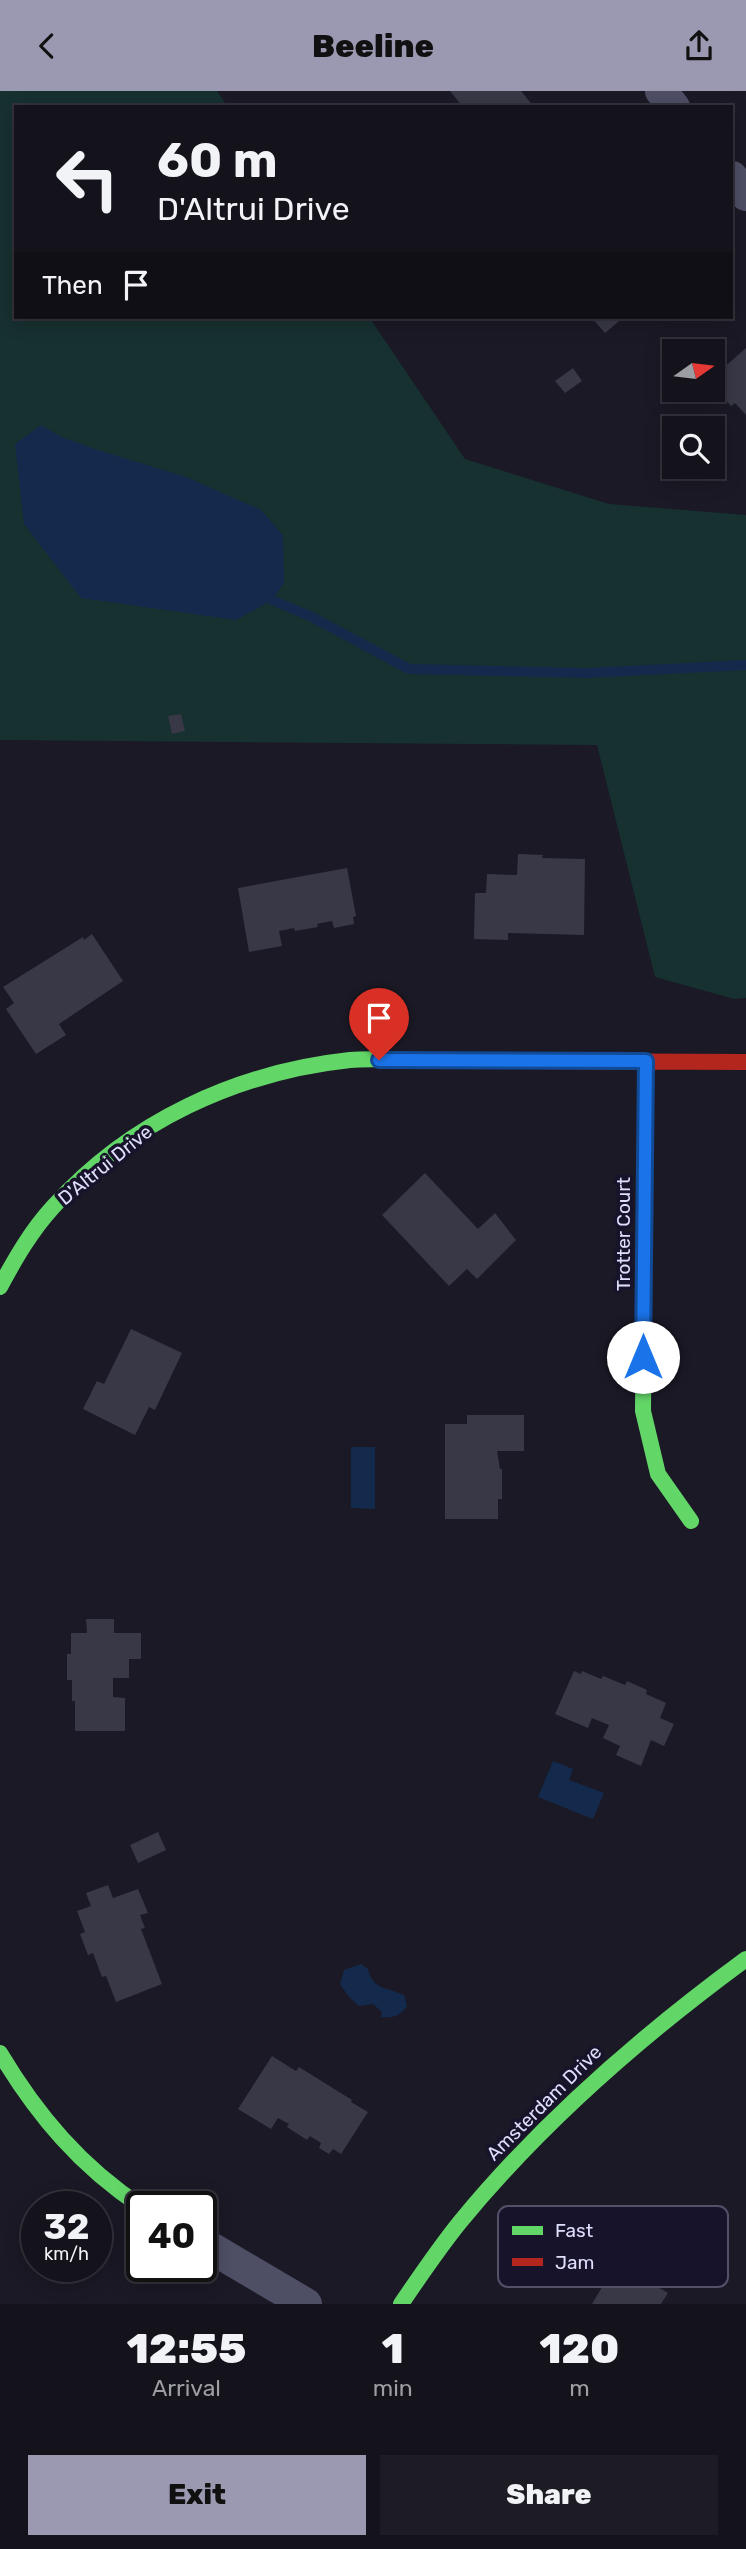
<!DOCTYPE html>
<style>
:root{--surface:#14131c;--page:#1d1c25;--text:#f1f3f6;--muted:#9d9ea3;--line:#33323b;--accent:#9b99b1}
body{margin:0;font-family:Rubik,sans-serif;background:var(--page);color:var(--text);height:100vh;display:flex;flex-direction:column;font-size:26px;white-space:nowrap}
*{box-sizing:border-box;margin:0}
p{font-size:23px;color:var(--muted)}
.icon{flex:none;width:38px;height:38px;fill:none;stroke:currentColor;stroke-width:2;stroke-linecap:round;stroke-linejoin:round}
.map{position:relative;height:2213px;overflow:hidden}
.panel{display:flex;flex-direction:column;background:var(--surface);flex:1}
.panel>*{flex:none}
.hud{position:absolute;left:14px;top:14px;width:719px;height:214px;border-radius:0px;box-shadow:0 4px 18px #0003,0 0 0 2px var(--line);background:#14131c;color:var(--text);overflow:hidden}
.needle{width:46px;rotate:76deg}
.buttons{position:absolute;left:662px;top:248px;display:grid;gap:14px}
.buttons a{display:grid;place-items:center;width:63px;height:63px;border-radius:0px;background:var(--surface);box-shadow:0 4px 18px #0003,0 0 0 2px var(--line);font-size:35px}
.speed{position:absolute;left:21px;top:2100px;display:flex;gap:14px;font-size:35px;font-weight:700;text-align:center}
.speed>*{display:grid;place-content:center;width:91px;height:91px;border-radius:50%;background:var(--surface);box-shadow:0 4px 18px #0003,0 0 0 2px var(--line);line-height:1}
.speed small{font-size:18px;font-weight:400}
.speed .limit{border:4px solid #111;border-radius:10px;background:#fff;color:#111}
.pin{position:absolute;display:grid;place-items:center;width:60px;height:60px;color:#fff;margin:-72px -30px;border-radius:50% 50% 50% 0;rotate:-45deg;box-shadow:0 0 7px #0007}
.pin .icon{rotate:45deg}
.me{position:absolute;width:77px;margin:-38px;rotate:0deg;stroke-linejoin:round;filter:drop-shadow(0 0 5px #0008)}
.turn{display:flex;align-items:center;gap:24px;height:147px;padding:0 28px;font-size:32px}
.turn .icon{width:91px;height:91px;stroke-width:2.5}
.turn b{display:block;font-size:49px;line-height:60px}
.then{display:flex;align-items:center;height:66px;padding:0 28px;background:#0003;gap:14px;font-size:26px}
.eta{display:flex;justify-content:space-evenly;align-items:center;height:119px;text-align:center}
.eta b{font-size:42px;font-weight:800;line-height:49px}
.cta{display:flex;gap:14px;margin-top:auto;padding:14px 28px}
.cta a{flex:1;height:80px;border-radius:0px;background:var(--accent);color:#111;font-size:28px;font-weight:800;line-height:80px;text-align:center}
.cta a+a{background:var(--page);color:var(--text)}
header{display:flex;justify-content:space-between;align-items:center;height:91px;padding:0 28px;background:var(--accent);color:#111;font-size:32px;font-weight:800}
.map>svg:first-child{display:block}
.green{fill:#173130}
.water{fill:#132a4c}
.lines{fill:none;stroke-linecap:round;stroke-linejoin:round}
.stream{stroke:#132a4c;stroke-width:10}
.building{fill:#393846}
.street{stroke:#4e4e65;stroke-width:32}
.fast{stroke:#63d668;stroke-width:16}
.jam{stroke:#b3261e;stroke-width:16}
.route-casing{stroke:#114b97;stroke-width:18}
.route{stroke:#1a73e8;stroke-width:12}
.labels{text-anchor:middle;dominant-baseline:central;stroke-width:7;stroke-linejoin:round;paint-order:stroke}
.street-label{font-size:19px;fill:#e0defd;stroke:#16132b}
.key{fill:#16132b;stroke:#53506a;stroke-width:2}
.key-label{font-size:19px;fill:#e0defd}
</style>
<header><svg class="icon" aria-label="back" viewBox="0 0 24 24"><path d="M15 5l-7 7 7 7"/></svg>Beeline<svg class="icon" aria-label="share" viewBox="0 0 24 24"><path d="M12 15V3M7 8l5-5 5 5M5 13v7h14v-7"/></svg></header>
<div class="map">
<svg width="746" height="2213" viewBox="0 0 746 2213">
<rect width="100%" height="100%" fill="#1a1925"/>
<path class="green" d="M0 0H217L228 16H16V226H369L465 368 609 413 746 424V907L734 908 655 886 597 654 0 649Z"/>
<path class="water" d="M41 334 62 346 98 359 186 386 261 419 283 444 284 492 272 509 236 529 81 507 24 433 15 353Z
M351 1356H375V1418L351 1417Z
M553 1670 573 1678 569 1689 604 1702 593 1728 538 1706Z
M361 1873 368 1878C373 1899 386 1896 404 1904L407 1915C400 1925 394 1927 381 1926L382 1921 373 1913 359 1915 349 1906 340 1893 344 1879Z"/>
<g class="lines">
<path class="stream" d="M272 509 312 526 409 578 587 582 746 574"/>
</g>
<path class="building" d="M450 0H521L534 16H463Z
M591 226H624L605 242Z
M746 257V324L735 312 731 315 712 293V287Z
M573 277 582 290 565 302 555 290Z
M181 623 185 640 172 643 168 625Z
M518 763 543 764 542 767 585 768 584 844 508 842V849L474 848 475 802H486L487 783 517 784Z
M347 777 356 825 353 826 354 833 334 837 332 830 317 833 318 836 295 840 294 837 279 840 282 855 249 861 238 797Z
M92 843 123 890 59 933 66 944 36 963 6 918 14 912 3 896 83 846 84 849Z
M425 1082 478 1138 495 1122 516 1149 477 1188 467 1178 449 1195 382 1124Z
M131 1238 182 1262 155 1319 149 1316 135 1344 83 1318 97 1290 104 1293Z
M467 1324H524V1360H497L500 1378H502V1408H498V1428H445V1333H467Z
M86 1528H114V1542H141V1568H129V1587H113V1606L125 1607V1640H75V1610H72V1589H67V1563H71V1542H87Z
M574 1580 581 1583 582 1580 601 1588 603 1585 625 1594 627 1590 647 1599 646 1603 666 1612 660 1627 674 1633 664 1655 651 1649 641 1675 616 1664 620 1655 603 1647 609 1634 592 1627 588 1637 555 1623Z
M158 1741 166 1759 138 1772 130 1754Z
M108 1794 113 1807 138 1798 148 1822 140 1824 145 1837 141 1838 162 1893 116 1911 106 1885 102 1886 93 1862 88 1864 80 1843 85 1841 77 1820 91 1815 86 1802Z
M272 1965 296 1980 299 1976 352 2009 351 2011 368 2021 341 2063 333 2058 329 2063 319 2057 321 2052 310 2045 307 2049 287 2036 289 2033 278 2027 271 2038 238 2018Z
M609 2184 630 2196 637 2184 668 2202 661 2213H592Z"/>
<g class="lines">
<path class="street" d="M661 0 674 16
M732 86 746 104
M201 2151 306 2213"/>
<path class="fast" d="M0 1196C15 1168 31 1140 53 1116 129 1031 237 981 350 969 371 967 393 969 414 969 453 970 492 970 530 970
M644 1199 643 1320 658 1383 691 1430
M0 1962C37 2024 81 2076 142 2116
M401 2213C420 2185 439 2157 460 2131 543 2030 641 1945 746 1868"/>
<path class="jam" d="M530 970 746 971
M644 1199 646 970"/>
</g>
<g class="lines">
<defs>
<path id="route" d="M379 969 646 970 643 1266"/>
</defs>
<use href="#route" class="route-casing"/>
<use href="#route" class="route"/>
</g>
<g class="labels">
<g class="street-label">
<text transform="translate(105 1074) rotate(-39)">D'Altrui Drive</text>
<text transform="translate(623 1143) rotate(-90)">Trotter Court</text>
<text transform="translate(544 2012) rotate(-45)">Amsterdam Drive</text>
</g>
</g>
<rect x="498" y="2115" width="230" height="81" rx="10" class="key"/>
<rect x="512" y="2135" width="31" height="9" fill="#63d668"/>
<rect x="512" y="2167" width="31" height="8" fill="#b3261e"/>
<g class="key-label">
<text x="555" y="2146">Fast</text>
<text x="555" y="2178">Jam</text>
</g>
</svg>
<div class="buttons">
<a><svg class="needle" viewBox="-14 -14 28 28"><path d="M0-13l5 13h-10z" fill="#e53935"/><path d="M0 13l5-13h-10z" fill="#9d9ea3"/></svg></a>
<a><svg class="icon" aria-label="search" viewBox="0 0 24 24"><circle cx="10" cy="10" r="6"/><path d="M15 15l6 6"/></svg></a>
</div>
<div class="speed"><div>32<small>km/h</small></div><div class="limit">40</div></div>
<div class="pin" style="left:379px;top:969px;background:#d93025"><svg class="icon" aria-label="arrive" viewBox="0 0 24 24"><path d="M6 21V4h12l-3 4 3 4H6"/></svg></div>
<svg class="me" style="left:643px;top:1266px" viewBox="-20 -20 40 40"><circle r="19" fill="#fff"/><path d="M0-13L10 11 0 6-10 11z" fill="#1a73e8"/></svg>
<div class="hud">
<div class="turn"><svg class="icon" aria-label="left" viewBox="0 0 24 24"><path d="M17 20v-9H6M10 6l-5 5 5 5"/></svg><div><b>60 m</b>D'Altrui Drive</div></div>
<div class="then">Then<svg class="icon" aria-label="arrive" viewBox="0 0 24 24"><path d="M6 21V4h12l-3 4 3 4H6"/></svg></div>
</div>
</div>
<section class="panel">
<div class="eta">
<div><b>12:55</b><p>Arrival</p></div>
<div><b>1</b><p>min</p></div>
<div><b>120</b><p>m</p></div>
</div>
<div class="cta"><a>Exit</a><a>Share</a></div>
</section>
